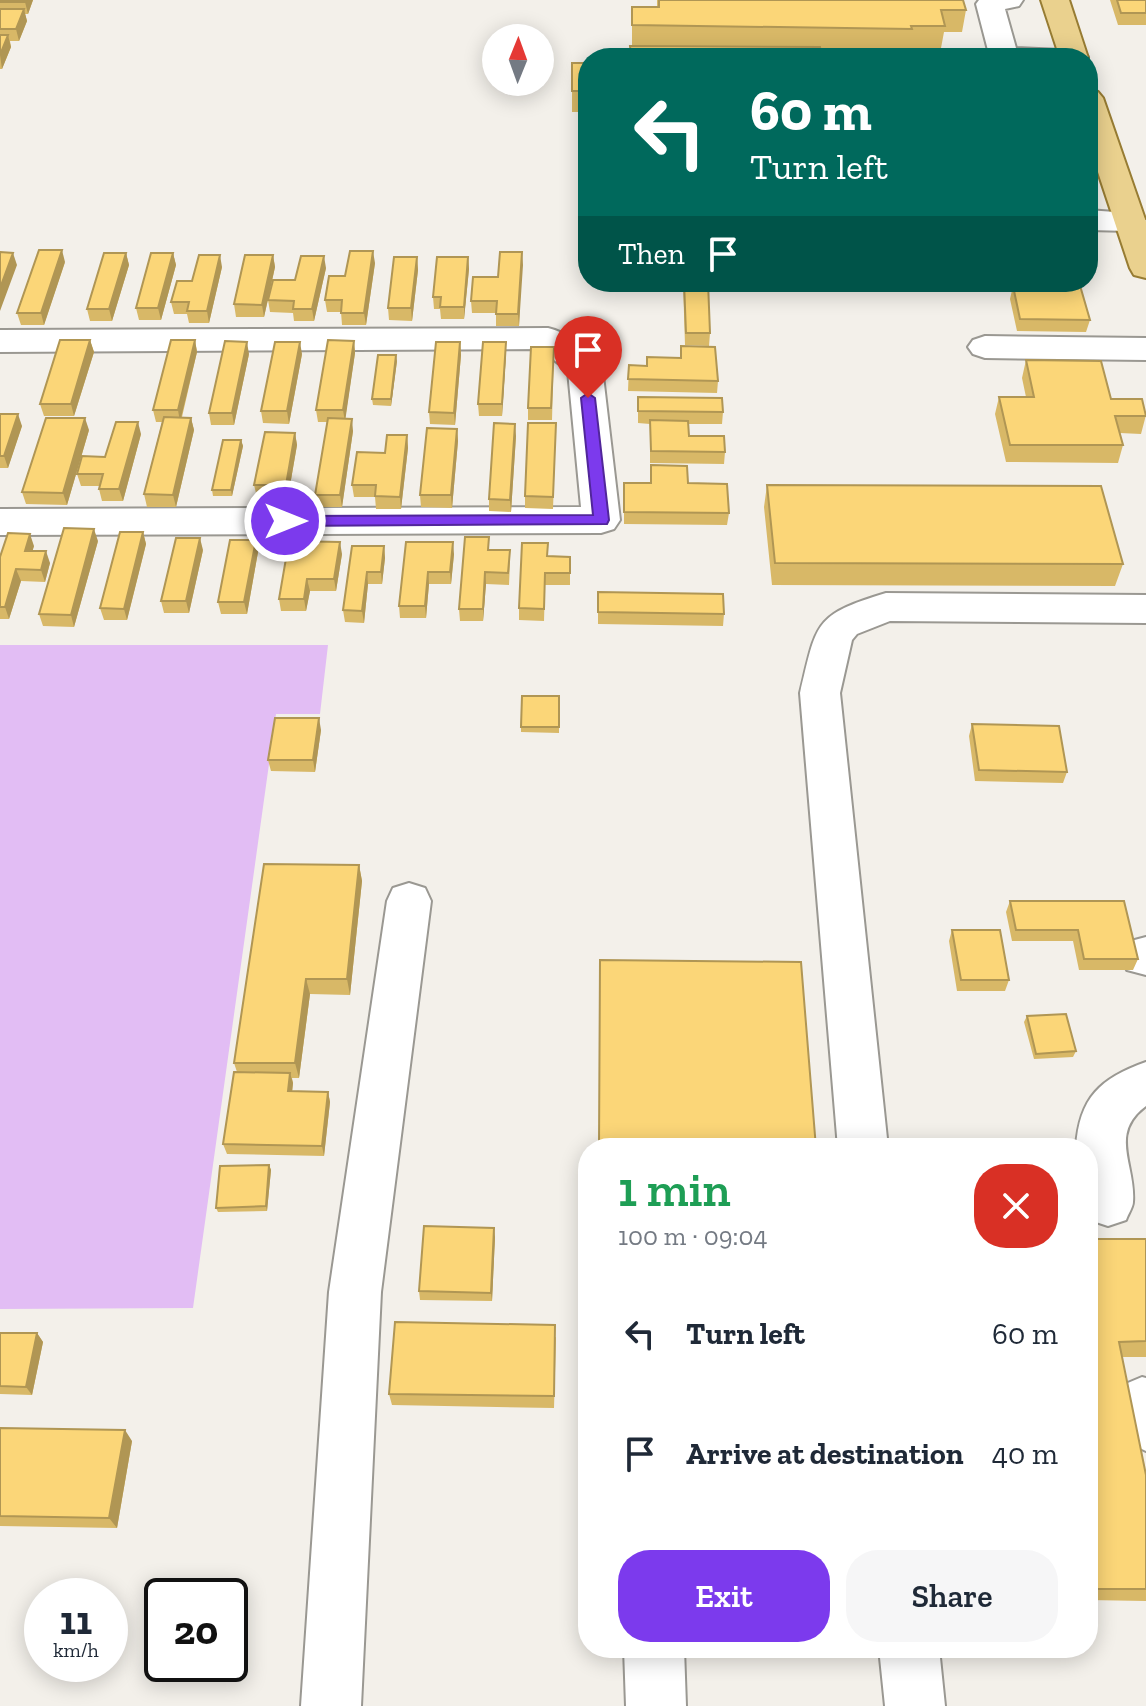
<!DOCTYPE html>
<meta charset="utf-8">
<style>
:root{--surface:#fff;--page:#f6f6f7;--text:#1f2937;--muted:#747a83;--accent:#7c3aed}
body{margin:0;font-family:"Zilla Slab",serif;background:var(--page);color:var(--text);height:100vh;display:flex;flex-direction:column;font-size:30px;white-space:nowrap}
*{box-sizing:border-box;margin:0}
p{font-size:26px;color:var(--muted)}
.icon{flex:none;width:44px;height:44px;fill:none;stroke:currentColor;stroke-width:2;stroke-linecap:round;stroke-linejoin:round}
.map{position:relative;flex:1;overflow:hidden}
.side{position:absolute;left:578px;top:1138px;width:520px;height:520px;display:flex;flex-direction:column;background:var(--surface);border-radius:32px;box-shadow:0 4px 20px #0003}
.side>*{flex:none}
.hud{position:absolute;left:578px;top:48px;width:520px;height:244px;border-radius:32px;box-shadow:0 4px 20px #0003;background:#00695c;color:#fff;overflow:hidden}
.needle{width:52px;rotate:1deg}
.controls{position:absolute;left:482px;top:24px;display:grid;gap:16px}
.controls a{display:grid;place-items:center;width:72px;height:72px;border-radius:50%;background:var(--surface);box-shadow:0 4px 20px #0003;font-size:40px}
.speed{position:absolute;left:24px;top:1578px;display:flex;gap:16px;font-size:40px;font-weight:700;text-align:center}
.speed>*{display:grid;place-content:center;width:104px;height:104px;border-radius:50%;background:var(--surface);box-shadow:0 4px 20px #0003;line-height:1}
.speed small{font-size:20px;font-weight:400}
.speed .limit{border:4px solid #111;border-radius:12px;background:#fff;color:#111}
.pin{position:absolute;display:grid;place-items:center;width:68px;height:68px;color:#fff;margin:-82px -34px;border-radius:50% 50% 50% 0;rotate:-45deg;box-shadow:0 0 8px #0007}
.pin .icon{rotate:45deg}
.me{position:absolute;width:88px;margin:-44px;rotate:90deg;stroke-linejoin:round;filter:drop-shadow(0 0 6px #0008)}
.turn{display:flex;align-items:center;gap:28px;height:168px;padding:0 40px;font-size:36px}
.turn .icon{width:104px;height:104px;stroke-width:2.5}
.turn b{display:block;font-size:56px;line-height:68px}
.then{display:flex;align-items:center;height:76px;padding:0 40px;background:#0003;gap:16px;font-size:30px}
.round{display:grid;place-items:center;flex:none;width:84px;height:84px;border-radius:32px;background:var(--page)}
.summary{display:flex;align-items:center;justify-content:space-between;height:136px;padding:0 40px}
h1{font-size:48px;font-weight:600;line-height:60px;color:#1e9e55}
.button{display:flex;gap:16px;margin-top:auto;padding:16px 40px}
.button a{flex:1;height:92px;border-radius:32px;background:var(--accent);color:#fff;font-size:32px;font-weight:600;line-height:92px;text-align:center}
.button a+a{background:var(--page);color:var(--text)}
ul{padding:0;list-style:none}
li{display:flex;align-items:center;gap:24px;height:120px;padding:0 40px}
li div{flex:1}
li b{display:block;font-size:30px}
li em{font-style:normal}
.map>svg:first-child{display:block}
.green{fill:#e2bdf4}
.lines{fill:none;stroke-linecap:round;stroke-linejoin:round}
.minor-casing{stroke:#9a9892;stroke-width:4}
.major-casing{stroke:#977c33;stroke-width:4}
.minor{fill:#fff;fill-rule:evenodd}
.major{fill:#ead18e;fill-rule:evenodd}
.wall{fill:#d8b867}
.shaded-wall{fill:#b09654}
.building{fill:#fbd678;stroke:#b09654;stroke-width:2}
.route{fill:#7c3aed;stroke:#51269a;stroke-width:2}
</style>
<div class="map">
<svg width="1146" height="1706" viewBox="0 0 1146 1706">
<rect width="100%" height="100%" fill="#f3f0ea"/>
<path class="green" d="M0 645H328L320 714H276L193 1308 0 1309Z"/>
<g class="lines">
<defs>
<path id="minor" d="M979 0H1023L1019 6 1005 9 1016 48 1084 51 1088 57 990 58 976 4Z
M1088 210 1141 214 1146 221 1141 228 1130 231 1088 230Z
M548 328C567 332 591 350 602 367L620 520 614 529 601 533 0 535V509L581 507 568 371 540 349 0 352V330Z
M985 336 1146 338V360L985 358 973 354 968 347 973 340Z
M886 593 1146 595V623L890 621 857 634 852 640 840 693 888 1148H838L800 693C817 623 813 615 886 593Z
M409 883 425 888 431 901 381 1292 361 1706H301L329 1292 387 901 393 888Z
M1146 937V975L1127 970 1120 956 1127 942Z
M1146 1062V1106C1108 1134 1136 1165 1133 1202 1133 1207 1128 1214 1126 1220L1108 1226 1090 1220 1088 1215V1148H1076C1079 1097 1101 1078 1146 1062Z
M1142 1377 1146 1378V1451L1127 1442 1115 1404 1123 1385Z
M624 1648H684L686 1706H626Z
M879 1648H939L945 1706H885Z"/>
<path id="major" d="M1041 0H1069L1088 58H1060Z
M1088 89 1098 92 1103 98 1146 222V278L1134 275 1130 268 1088 142Z"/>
</defs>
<use href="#minor" class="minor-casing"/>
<use href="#major" class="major-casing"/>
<use href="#minor" class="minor"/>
<use href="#major" class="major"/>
</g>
<path class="wall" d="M0 0H33L28 14H25L27 21 19 41H10L11 47 2 69H0Z
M657 0H963L966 10 962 32H944L941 48H909L908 51 821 49 630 56V46H632V7H657Z
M1110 0H1146V25H1118Z
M572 63H588V112H572Z
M522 252 519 326H496V313H472L471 301 498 277Z
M126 253 129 265 112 321H90L87 309Z
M173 253 176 265 161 320H139L136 308Z
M586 253H588V276H587L586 265Z
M273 255 275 267 268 299 295 280 326 268 314 321H294L293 313 270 312 268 300 264 317H236L234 304Z
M417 257 418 270 412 321 389 320 388 308Z
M468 257 469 269 464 319H441L440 309H434L433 297Z
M65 262 44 325H21L17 313Z
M375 263 366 325H342L341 312H327L325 300 345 276Z
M222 267 209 323H189L187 314H174L171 302 192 281Z
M617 282H673L672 285 618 287Z
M683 282H708L710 333 709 346 685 345Z
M1050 282H1079L1090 320 1086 332 1017 331 1010 299 1013 286 1049 287Z
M90 340 94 352 74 416H44L40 404Z
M195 340 197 352 182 417 191 418 194 430 176 507H147L144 494 162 422H156L153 410Z
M354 341 355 353 345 419 353 431 342 507H317L315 495 327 422H318L316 410Z
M460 342 461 355 455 425 430 424 429 412Z
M681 346 718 381 717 393 628 391 629 365 647 366 680 358Z
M554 347 552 420H528V408Z
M249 354 234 425H211L209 413Z
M302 354 289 424 263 423 261 411Z
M506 354 502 416H479L478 404Z
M1026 360 1146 415 1141 434 1120 433 1123 445 1118 463 1006 462 995 414 999 397H1026L1022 378Z
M397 361 391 406 373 405 372 399Z
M638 397 723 412 722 424H688L689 436 725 452 724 464 650 463V424L638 423Z
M0 414 22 426 8 468H0Z
M556 423 553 509 525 508V496Z
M457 429 458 441 452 508 421 507 420 495Z
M89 430 67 505 26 504 22 492Z
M295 433 297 445 288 497H257L254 485Z
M141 434 123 501H102L99 489V486H81L77 474Z
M407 435 408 448 401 509H376L375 497H354L352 485 385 453Z
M516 436 511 512 489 511V499Z
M241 440 243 446 232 496H213L212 490Z
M651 465 688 483 729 513 727 525 624 524V483H651Z
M767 485 1123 564 1115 586 772 585 764 507Z
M143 532 146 544 127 620H104L100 608Z
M98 541 74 627 43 626 39 614Z
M406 542 454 554 451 584H429L426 618H400L399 606Z
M34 546 32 551 50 563 45 582 21 581 9 619H0V557Z
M384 546 385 558 382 584H368L364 623 345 622 343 610Z
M203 550 189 613H164L161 601Z
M490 550 510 562 509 585 486 584 483 621H460L459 609Z
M258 552 247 614H221L218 602Z
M342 554 336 591H310L306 611H281L279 599Z
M548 556 570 557V585H545L544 621 519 620V608Z
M598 592 724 614 723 626 598 624Z
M559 696V733L521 732V727Z
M972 724 1067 772 1063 783 975 781 969 736Z
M321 730 315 772 271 771 268 760Z
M359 865 362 881 350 995 310 994 299 1078H292L293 1083 292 1092H328L330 1102 324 1156 227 1154 223 1144 237 1072 234 1063Z
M1010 901H1124L1138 959 1133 970H1079L1073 941H1012L1006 912Z
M952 930 1009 980 1005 991H957L949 941Z
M1027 1016 1076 1051 1073 1057 1034 1059 1024 1022Z
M269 1165 271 1170 267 1211 218 1212 216 1208Z
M495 1237 492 1301 420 1300 419 1291Z
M1088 1239H1146V1357H1122L1146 1474V1601L1088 1600Z
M0 1333H37L43 1342 32 1395 0 1394Z
M556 1337 554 1408 392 1405 389 1394Z
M0 1428 132 1441 117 1528 0 1526Z"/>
<path class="shaded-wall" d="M26 0H33L28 14 25 2Z
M24 9 27 21 19 41 16 29Z
M8 35 11 47 2 69 0 55Z
M62 250 65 262 44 325 41 313Z
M373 251 375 263 366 325 364 313Z
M522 252 523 265 519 326 518 314Z
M13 253 17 265 0 311V288Z
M126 253 129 265 112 321 109 309Z
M173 253 176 265 161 320 158 308Z
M220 255 222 267 209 323 207 311Z
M273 255 275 267 264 317 262 305Z
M324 256 326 268 314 321 312 309Z
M417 257 418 270 412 321 411 308Z
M468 257 469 269 464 319V307Z
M90 340 94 352 74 416 71 404Z
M195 340 197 352 180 422 178 410Z
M354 341 355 353 345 422 343 410Z
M247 342 249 354 234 425 232 413Z
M300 342 302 354 289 424 287 411Z
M460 342 461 355 455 425 454 413Z
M506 342V354L502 416V404Z
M396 355 397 361 391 406V399Z
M18 414 22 426 8 468 4 456Z
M85 418 89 430 67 505 63 493Z
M191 418 194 430 176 507 173 495Z
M352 419 353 431 342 507 340 495Z
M138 422 141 434 123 501 119 489Z
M515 424 516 436 511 512 510 500Z
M457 429 458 441 452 508 451 495Z
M295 433 297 445 288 497 286 485Z
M407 435 408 448 401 509 400 497Z
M241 440 243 446 232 496 231 490Z
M94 529 98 541 74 627 71 615Z
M143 532 146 544 127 620 124 609Z
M30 534 34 546 29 563 25 551Z
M200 538 203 550 189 613 186 601Z
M256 540 258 552 247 614 244 602Z
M340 542 342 554 336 591 334 579Z
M453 542 454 554 451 584 450 572Z
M384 546 385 558 382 584 381 572Z
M46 551 50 563 45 582 41 570Z
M16 569 21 581 9 619 5 607Z
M367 572 368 584 364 623 362 611Z
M428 572 429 584 426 618 425 606Z
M485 572 486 584 483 621V609Z
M307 579 310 591 306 611 304 599Z
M319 718 321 730 315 772 313 760Z
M359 865 362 881 350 995 347 979Z
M306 979 310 994 299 1078 295 1063Z
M290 1073 293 1083 291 1102 288 1091Z
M328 1092 330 1102 324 1156 322 1146Z
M269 1165 271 1170 267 1211 266 1206Z
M494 1228 495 1237 492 1301 491 1293Z
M37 1333 43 1342 32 1395 26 1387Z
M125 1430 132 1441 117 1528 109 1518Z"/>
<path class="building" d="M0 0H26L25 2H0Z
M659 0H963L966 10H941L945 26H911L912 29 632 25V7H659Z
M1117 0H1146V13H1121Z
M0 9H24L16 29H0Z
M0 35H8L0 55Z
M630 46 820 47 822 58H591V56H631Z
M572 63H588V91H572Z
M39 250H62L41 313H17Z
M350 251H373L364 313H341L342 300H325L329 276H345Z
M0 252 13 253 0 288Z
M500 252H522L518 314H496L497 301H471L473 277H498Z
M104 253H126L109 309H87Z
M151 253H173L158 308H136Z
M199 255H220L207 311H187L189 302H171L177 281H192Z
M245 255H273L262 305 234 304Z
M301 256H324L312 309H293L294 301 268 300 273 280H295Z
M394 257H417L411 308H388Z
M437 257H468L464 307H440L441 297H433Z
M684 282H708L710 333H686Z
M1051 282H1079L1090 320 1020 319 1013 286 1052 287Z
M60 340H90L71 404H40Z
M171 340H195L178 410H153Z
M328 340 354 341 343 410H316Z
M225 341 247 342 232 413H209Z
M275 342H300L287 411H261Z
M436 342H460L454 413 429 412Z
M483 342H506L502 404H478Z
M681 346 715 347 718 381 628 379 629 365 647 366V357L681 358Z
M531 347H554L551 408H528Z
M378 355H396L391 399H372Z
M1026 360 1101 361 1111 399H1142L1146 416H1115L1123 445H1010L999 397H1034Z
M638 397 722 398 723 412 638 411Z
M0 414H18L4 456H0Z
M164 417 191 418 173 495 144 494Z
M46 418H85L63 493 22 492Z
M328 418 352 419 340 495H315Z
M650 420 688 421 689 436H724L725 452 651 451Z
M116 422H138L119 489H99L103 474H77L82 456 105 457Z
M494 423 515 424 510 500 489 499Z
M528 423H556L553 497 525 496Z
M427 428 457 429 451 495H420Z
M265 432 295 433 286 485H254Z
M387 435H407L400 497 375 496 376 485H352L357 452 385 453Z
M223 440H241L231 490H212Z
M651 465 687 466 688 483 727 484 729 513 624 512V483H651Z
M767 485 1101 486 1123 564 775 563Z
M64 528 94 529 71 615 39 614Z
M120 532H143L124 609 100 608Z
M8 533 30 534 25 551H46L41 570 16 569 5 607H0V557Z
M465 537H489L488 550H510L508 573 485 572 483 609H459Z
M176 538H200L186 601H161Z
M230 540H256L244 602H218Z
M289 541 340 542 334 579H307L304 599H279Z
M406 542H453L450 572H428L425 606H399Z
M522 543H548L547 556 570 557V573H545L544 609 519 608Z
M352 546H384L381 572H367L362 611 343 610Z
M598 592 723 594 724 614 598 612Z
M522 696H559V727H521Z
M275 718H319L313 760H268Z
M972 724 1059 726 1067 772 979 770Z
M264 864 359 865 347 979H306L295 1063H234Z
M1010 901H1124L1138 959H1084L1078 930H1016Z
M952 930H1000L1009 980H961Z
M600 960 801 962 816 1148H599Z
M1066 1014 1076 1051 1036 1054 1027 1016Z
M234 1072 290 1073 288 1091 328 1092 322 1146 223 1144Z
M269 1165 266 1206 216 1208 220 1166Z
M424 1226 494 1228 491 1293 419 1291Z
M1088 1239H1146V1341L1119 1342 1146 1475V1589H1088Z
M395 1322 555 1325 554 1396 389 1394Z
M0 1333H37L26 1387 0 1386Z
M0 1428 125 1430 109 1518 0 1516Z"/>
<path class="route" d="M588 393 595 398 609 520 607 524 285 526 277 521 285 516 593 515 581 398Z"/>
</svg>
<div class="controls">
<a><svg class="needle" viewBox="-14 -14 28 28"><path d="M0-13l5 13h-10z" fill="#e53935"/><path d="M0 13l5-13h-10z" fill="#747a83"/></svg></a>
</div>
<div class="speed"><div>11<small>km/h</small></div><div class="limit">20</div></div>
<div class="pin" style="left:588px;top:398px;background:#d93025"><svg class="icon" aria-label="arrive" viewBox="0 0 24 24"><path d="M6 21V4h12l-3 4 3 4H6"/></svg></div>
<svg class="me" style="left:285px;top:521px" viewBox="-20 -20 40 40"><circle r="17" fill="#7c3aed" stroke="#fff" stroke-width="3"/><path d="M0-11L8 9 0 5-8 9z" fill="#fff"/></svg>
<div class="hud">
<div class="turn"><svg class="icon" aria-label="left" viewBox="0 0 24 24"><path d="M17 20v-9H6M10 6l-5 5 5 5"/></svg><div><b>60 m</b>Turn left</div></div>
<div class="then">Then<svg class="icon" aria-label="arrive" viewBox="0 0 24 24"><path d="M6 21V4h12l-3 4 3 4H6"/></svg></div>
</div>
<section class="side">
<div class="summary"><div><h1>1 min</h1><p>100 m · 09:04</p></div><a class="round" style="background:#d93025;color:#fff"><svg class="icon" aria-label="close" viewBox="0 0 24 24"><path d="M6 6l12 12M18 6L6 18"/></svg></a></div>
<ul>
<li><svg class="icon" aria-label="left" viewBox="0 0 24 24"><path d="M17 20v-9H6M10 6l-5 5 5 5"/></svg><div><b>Turn left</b></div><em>60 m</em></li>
<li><svg class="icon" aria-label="arrive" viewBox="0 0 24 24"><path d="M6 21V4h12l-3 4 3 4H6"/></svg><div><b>Arrive at destination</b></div><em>40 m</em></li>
</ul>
<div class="button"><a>Exit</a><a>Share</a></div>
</section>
</div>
